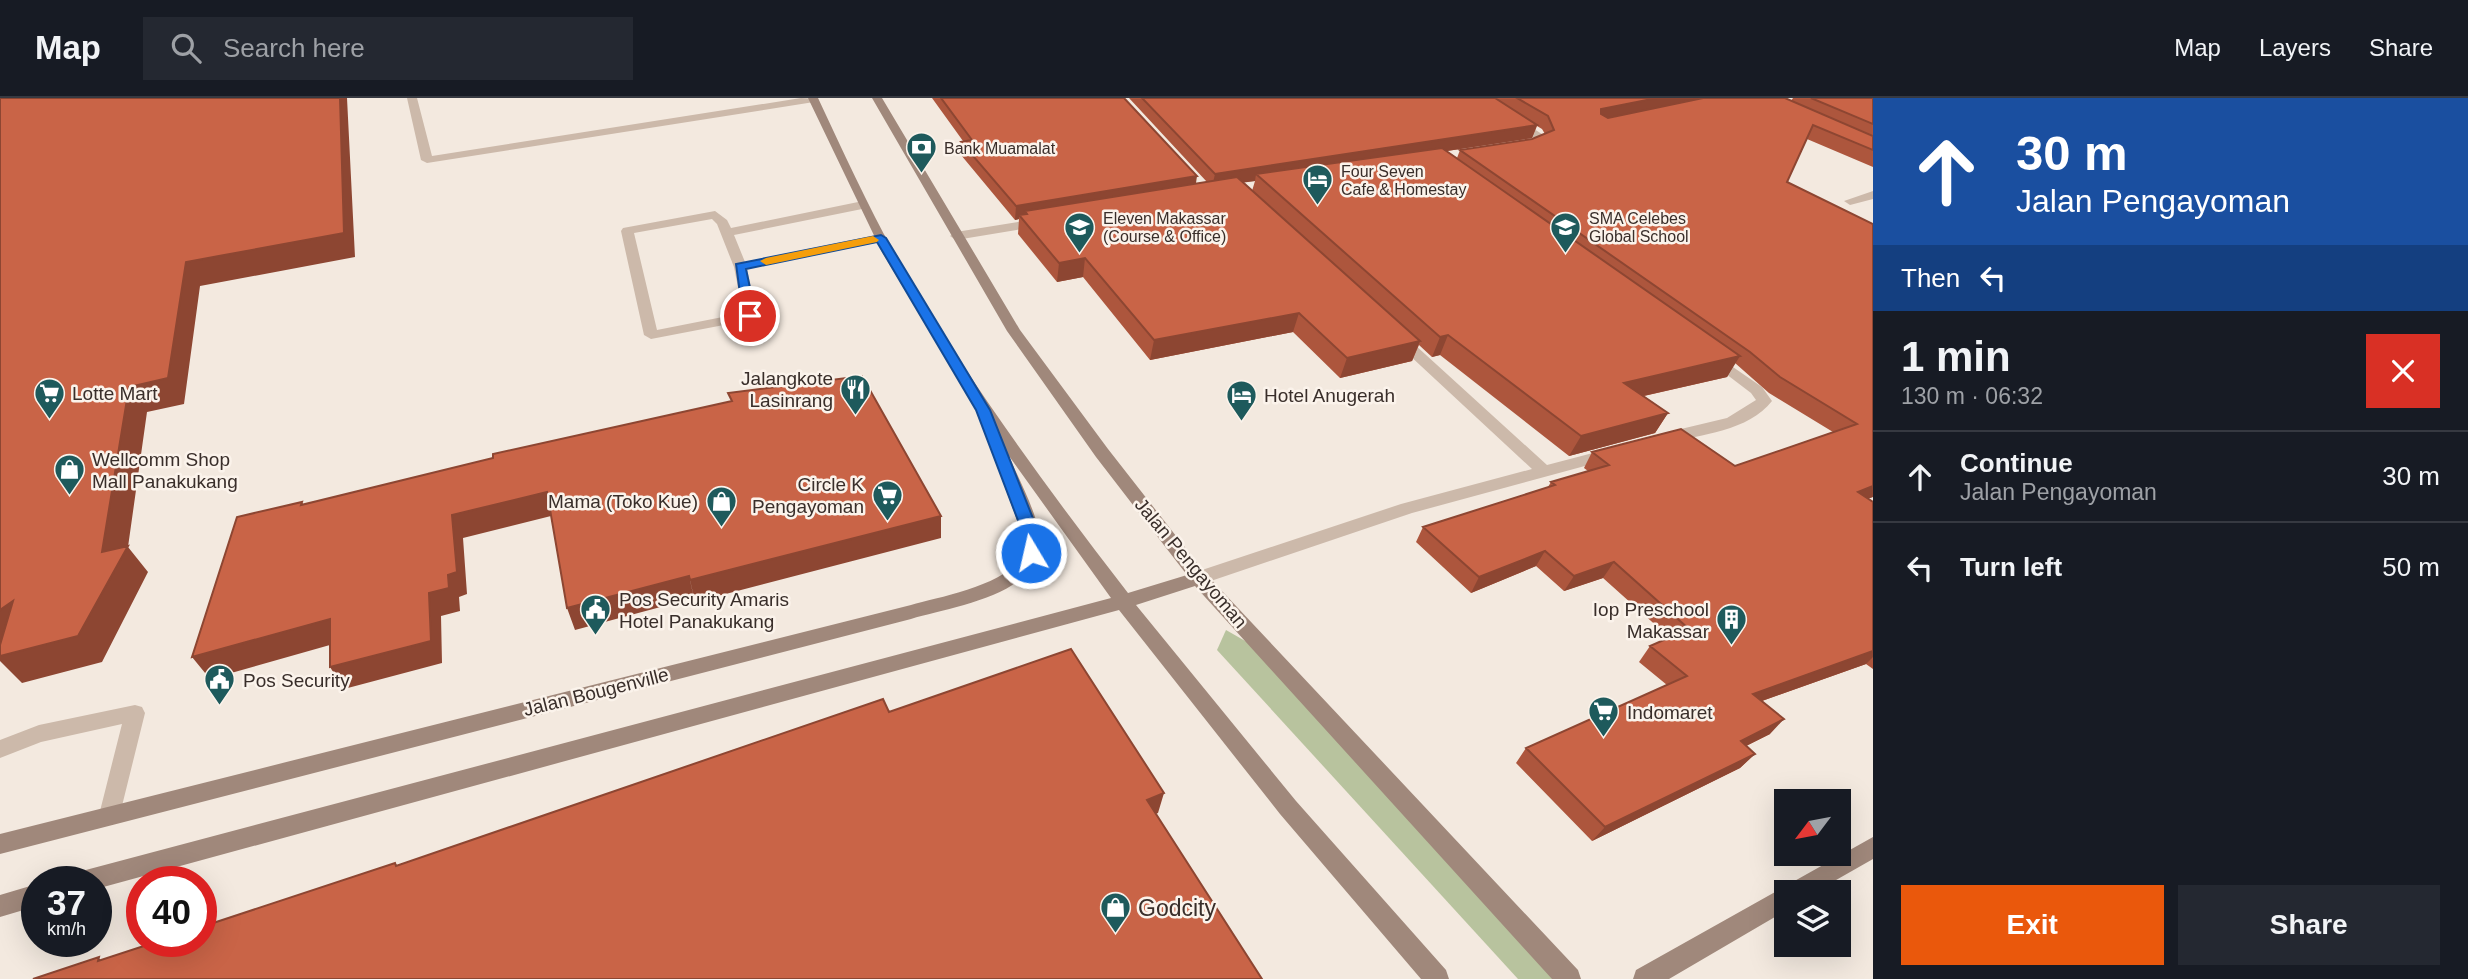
<!DOCTYPE html>
<meta charset="utf-8">
<style>
:root{--surface:#171b24;--page:#242831;--text:#f1f3f6;--muted:#9ea1a6;--line:#363941;--accent:#ea580c}
body{margin:0;font-family:Helvetica,sans-serif;background:var(--page);color:var(--text);height:100vh;display:flex;flex-direction:column;font-size:26px;white-space:nowrap}
*{box-sizing:border-box;margin:0}
p{font-size:23px;color:var(--muted)}
.icon{flex:none;width:38px;height:38px;fill:none;stroke:currentColor;stroke-width:2;stroke-linecap:round;stroke-linejoin:round}
.map{position:relative;flex:1;overflow:hidden}
.drawer{display:flex;flex-direction:column;background:var(--surface);width:595px}
.drawer>*{flex:none}
.banner{background:#1a4fa0;color:#fff;overflow:hidden}
.needle{width:46px;rotate:238deg}
.fabs{position:absolute;left:1774px;top:691px;display:grid;gap:14px}
.fabs a{display:grid;place-items:center;width:77px;height:77px;border-radius:0px;background:var(--surface);box-shadow:0 7px 28px #0002;font-size:35px}
.speed{position:absolute;left:21px;top:768px;display:flex;gap:14px;font-size:35px;font-weight:700;text-align:center}
.speed>*{display:grid;place-content:center;width:91px;height:91px;border-radius:50%;background:var(--surface);box-shadow:0 7px 28px #0002;line-height:1}
.speed small{font-size:18px;font-weight:400}
.speed .limit{border:10px solid #d22;background:#fff;color:#111}
.pin{position:absolute;display:grid;place-items:center;width:60px;height:60px;color:#fff;margin:-30px;border:4px solid #fff;border-radius:50%;box-shadow:0 2px 7px #0007}
.me{position:absolute;width:77px;margin:-38px;rotate:351deg;stroke-linejoin:round;filter:drop-shadow(0 0 5px #0008)}
.turn{display:flex;align-items:center;gap:24px;height:147px;padding:0 28px;font-size:32px}
.turn .icon{width:91px;height:91px;stroke-width:2.5}
.turn b{display:block;font-size:49px;line-height:60px}
.then{display:flex;align-items:center;height:66px;padding:0 28px;background:#0003;gap:14px;font-size:26px}
.round{display:grid;place-items:center;flex:none;width:74px;height:74px;border-radius:0px;background:var(--page)}
.headline{display:flex;align-items:center;justify-content:space-between;height:119px;padding:0 28px}
h1{font-size:42px;font-weight:800;line-height:52px}
.cta{display:flex;gap:14px;margin-top:auto;padding:14px 28px}
.cta a{flex:1;height:80px;border-radius:0px;background:var(--accent);color:#fff;font-size:28px;font-weight:800;line-height:80px;text-align:center}
.cta a+a{background:var(--page);color:var(--text)}
ul{padding:0;list-style:none}
li{display:flex;align-items:center;gap:21px;height:91px;padding:0 28px;border-top:2px solid var(--line)}
li div{flex:1}
li b{display:block;font-size:26px}
li em{font-style:normal}
header{display:flex;align-items:center;gap:42px;box-sizing:border-box;height:98px;padding:0 35px;background:var(--surface);border-bottom:2px solid var(--line)}
header strong{font-size:33px}
nav{display:flex;gap:38px;margin-inline-start:auto;font-size:24px}
.search{width:490px;height:63px;background:var(--page);display:flex;align-items:center;gap:18px;box-sizing:border-box;padding:0 24px;border-radius:0px;color:var(--muted);font-size:26px}
main{display:flex;flex:1;min-height:0}
.map>svg:first-child{display:block}
.green{fill:#b8c39e}
.lines{fill:none;stroke-linecap:round;stroke-linejoin:round}
.lane{fill:#ccb9aa;fill-rule:evenodd}
.street{fill:#ccb9aa;fill-rule:evenodd}
.secondary{fill:#a0887b;fill-rule:evenodd}
.wall{fill:#ad563d;fill-rule:evenodd}
.shaded-wall{fill:#8d4632}
.building{fill:#c96447;stroke:#8d4632;stroke-width:2}
.route{fill:#1a73e8;stroke:#114b97;stroke-width:2}
.slow{fill:#f59e0b}
.labels{text-anchor:middle;dominant-baseline:central;stroke-width:5;stroke-linejoin:round;paint-order:stroke}
.far-poi-label{font-size:16px;fill:#392e2a;stroke:#fbf3eb;text-anchor:start}
.poi-label{font-size:19px;fill:#392e2a;stroke:#fbf3eb;text-anchor:start}
.street-label{font-size:19px;fill:#392e2a;stroke:#fbf3eb}
.near-poi-label{font-size:23px;fill:#392e2a;stroke:#fbf3eb;text-anchor:start}
</style>
<header>
<strong>Map</strong>
<div class="search"><svg class="icon" aria-label="search" viewBox="0 0 24 24"><circle cx="10" cy="10" r="6"/><path d="M15 15l6 6"/></svg>Search here</div>
<nav><a>Map</a><a>Layers</a><a>Share</a></nav>
</header>
<main>
<div class="map">
<svg width="1873" height="881" viewBox="0 0 1873 881">
<rect width="100%" height="100%" fill="#f3e9df"/>
<path class="green" d="M1226 532 1254 548 1560 881H1518L1217 552Z"/>
<g class="lines">
<path class="lane" d="M407 0H417L432 58 801 0 819 1 814 4 427 65 421 62Z
M863 103 867 104V110L734 137 745 164 881 136 885 137V143L747 171 757 218 755 221 651 241 644 237 621 133 623 130 715 113 727 122 731 130ZM712 121 717 126 734 169 743 215 657 232 634 135Z
M135 607 142 609 145 615 118 724 110 727 102 724 99 717 122 626 41 644 0 660V642L39 627Z"/>
<path class="street" d="M1474 0H1486L1545 38 1546 44 1530 51H1522V47L1536 41Z
M1873 93V101L1850 107 1844 103Z
M1042 120 1046 121V127L956 142 950 138 956 134Z
M1398 235 1403 236 1547 367 1612 350 1620 355 1618 359 1412 415 1199 487 1193 485 1190 480 1193 475 1401 406 1532 371 1393 242V236Z
M1714 256 1762 289 1772 303C1749 333 1700 337 1666 345L1660 344 1658 340 1660 336 1727 320 1756 302 1751 295 1709 263 1707 260Z"/>
<path class="secondary" d="M808 0H818C846 60 873 119 906 176 972 288 1049 393 1128 495L1187 477 1096 359 1007 233 872 0H882L1020 232 1108 351 1205 475 1578 872 1581 881H1552L1195 488 1136 507 1296 703 1446 872 1449 881H1421L1280 716 1119 512 96 791V784H70L74 776 82 773 1111 500 1009 358C1019 382 1034 409 1039 434 1051 496 954 508 911 521L0 756V736L911 507C939 499 1013 486 1022 455 1024 449 1022 439 1021 433L976 310 882 154Z
M1873 739V761L1815 794H1787V812L1669 881H1633L1636 872Z
M37 786V808L0 819V797Z"/>
</g>
<path class="wall" d="M932 0H1124L1196 86 1207 84 1129 0H1785L1791 3 1793 0H1873V69L1807 41 1787 84 1873 126V399L1868 400 1873 404V571L1866 566 1762 603 1770 636 1746 648 1755 656 1740 670 1592 743 1516 665 1526 650 1667 587 1639 564 1650 548 1670 540 1603 480 1564 493 1536 468 1471 495 1416 444 1423 429 1548 389 1551 384 1588 373 1584 370 1592 354 1735 368 1833 334 1769 295 1735 265 1727 279 1644 298 1668 315 1655 335 1569 358 1440 257 1432 259 1419 247 1412 263 1340 280 1293 234 1150 262 1083 179 1057 184 1018 136 1019 121 1015 122 961 57V44L963 43ZM1537 28 1542 31 1545 36 1532 41 1460 52 1457 60 1447 53 1532 40ZM1255 83 1252 93 1243 84Z"/>
<path class="shaded-wall" d="M340 0H347L355 159 200 188 184 306 147 314 128 449 148 474 102 564 22 585 0 563V558L102 454 129 289 186 164Z
M1657 0H1711L1595 24 1601 11Z
M1537 27 1532 40 1262 81 1256 76 1255 83 1212 89 1215 76Z
M1197 78 1195 92 1027 116 1025 113V120L1019 117V121L1015 122 1016 108Z
M1085 160 1083 179 1057 184 1059 165Z
M1299 215 1293 234 1150 262 1154 242Z
M1448 237 1440 257 1432 259 1440 239Z
M1420 243 1412 263 1340 280 1347 260Z
M1740 258 1727 279 1612 305 1624 285Z
M1668 315 1655 335 1569 358 1581 338Z
M1873 388V399L1845 409 1858 394Z
M547 394 555 417 463 440 467 496 459 499 460 513 441 518 442 565 344 591 330 569 429 495 448 477 452 417Z
M941 418V440L695 504 690 482Z
M1545 453 1536 468 1471 495 1479 479Z
M1614 464 1603 480 1564 493 1574 478Z
M689 478 694 500 575 532 567 510Z
M13 503 0 556V512Z
M330 521 344 543 210 581 192 559Z
M1873 553V559L1866 566 1739 611 1753 596Z
M1784 621 1770 636 1726 658 1741 643Z
M1755 656 1740 670 1592 743 1605 729Z
M1164 695 1158 715 1141 722 1147 702Z"/>
<path class="building" d="M0 0H340L344 135 186 164 168 280 129 289 102 454 128 448 78 538 0 558V547L13 503 0 512Z
M941 0H1124L1197 78 1016 108 961 44 972 42Z
M1142 0H1495L1537 27 1215 76Z
M1517 0H1657L1601 11V16L1608 20 1703 0H1785L1873 38V52L1813 27 1787 84 1873 126V388L1858 394 1873 404V553L1753 596 1784 621 1741 643 1755 656 1605 729 1526 650 1687 578 1650 548 1689 531 1614 464 1574 478 1545 453 1479 479 1423 429 1555 387 1551 384 1609 367 1592 354 1681 331 1735 368 1857 326 1780 279 1750 254 1460 52 1532 41 1554 32 1548 18Z
M1811 0H1873V26Z
M1442 50 1740 258 1624 285 1668 315 1581 338 1448 237 1440 239 1256 76Z
M1237 79 1420 243 1347 260 1299 215 1154 242 1085 160 1059 165 1019 117 1027 116 1025 113Z
M862 278 941 418 690 482 689 478 567 510 547 394 452 417 457 474 448 477 449 490 429 495 431 543 330 569V521L192 559 237 419 302 404 301 407 493 360V356L732 303 728 295Z
M1071 551 1164 695 1147 702 1262 881H33L99 859 98 863 156 844H201V829L395 765 396 768 883 601 889 614Z"/>
<path class="route" d="M881 137 886 140 990 312 1038 433 1039 455 1036 459H1025L1022 433 976 312 877 144 746 171 756 218 750 222 743 218 736 166Z"/>
<path class="slow" d="M873 138 879 142 877 144 766 167 760 163 766 160Z"/>
<defs>
<symbol id="bank-pin" viewBox="-11 -11 22 30"><path d="M0 17L-7.5 6A9.5 9.5 0 1 1 7.5 6Z" fill="#1e5a5c" stroke="#fbf3eb"/><path d="M-6-4H6V4H-6ZM0-2.3a2.3 2.3 0 1 0 0 4.6a2.3 2.3 0 1 0 0-4.6Z" fill="#fff"/></symbol>
<symbol id="hotel-pin" viewBox="-11 -11 22 30"><path d="M0 17L-7.5 6A9.5 9.5 0 1 1 7.5 6Z" fill="#1e5a5c" stroke="#fbf3eb"/><path d="M-6-4.5h1.5V1H6V5H4.5V3h-9V5H-6ZM-4 0a1.8 1.8 0 1 1 3.6 0ZM.5 0V-2.5h3Q6-2.5 6 0Z" fill="#fff"/></symbol>
<symbol id="school-pin" viewBox="-11 -11 22 30"><path d="M0 17L-7.5 6A9.5 9.5 0 1 1 7.5 6Z" fill="#1e5a5c" stroke="#fbf3eb"/><path d="M0-5L7-2L0 1L-7-2ZM-4 1L0 2.5L4 1V4Q0 6-4 4Z" fill="#fff"/></symbol>
<symbol id="restaurant-pin" viewBox="-11 -11 22 30"><path d="M0 17L-7.5 6A9.5 9.5 0 1 1 7.5 6Z" fill="#1e5a5c" stroke="#fbf3eb"/><path d="M-5-6h1v4h1v-4h1v4h1v-4h1v5L-1.5 .5V6h-2V.5L-5-1ZM5-6V6H3V1.5H1.5Q1.5-4 5-6Z" fill="#fff"/></symbol>
<symbol id="supermarket-pin" viewBox="-11 -11 22 30"><path d="M0 17L-7.5 6A9.5 9.5 0 1 1 7.5 6Z" fill="#1e5a5c" stroke="#fbf3eb"/><path d="M-6-5.5h2.5l.6 2H6L4.5 2H-2.5L-4.4-4H-6ZM-1.5 3.2a1.3 1.3 0 1 0 .1 0ZM3 3.2a1.3 1.3 0 1 0 .1 0Z" fill="#fff"/></symbol>
<symbol id="shop-pin" viewBox="-11 -11 22 30"><path d="M0 17L-7.5 6A9.5 9.5 0 1 1 7.5 6Z" fill="#1e5a5c" stroke="#fbf3eb"/><path d="M-5-2.5h2.3a2.7 3.5 0 0 1 5.4 0H5L5.5 6h-11ZM-1.5-2.5h3a1.5 2.3 0 0 0-3 0Z" fill="#fff"/></symbol>
<symbol id="civic-pin" viewBox="-11 -11 22 30"><path d="M0 17L-7.5 6A9.5 9.5 0 1 1 7.5 6Z" fill="#1e5a5c" stroke="#fbf3eb"/><path d="M-.6-6.5H3V-4.5H.6V-3L4-1V1h2V6H-6V1h2V-1L-.6-3ZM-1.2 2.5V6h2.4V2.5Z" fill="#fff"/></symbol>
<symbol id="building-pin" viewBox="-11 -11 22 30"><path d="M0 17L-7.5 6A9.5 9.5 0 1 1 7.5 6Z" fill="#1e5a5c" stroke="#fbf3eb"/><path d="M-4-6H4V6H1V3H-1V6H-4ZM-2.5-4.3h1.7v1.8h-1.7ZM.8-4.3h1.7v1.8H.8ZM-2.5-1h1.7V.8h-1.7ZM.8-1h1.7V.8H.8Z" fill="#fff"/></symbol>
</defs>
<g fill-rule="evenodd">
<use href="#bank-pin" x="904" y="32" width="35" height="47"/>
<use href="#hotel-pin" x="1300" y="64" width="35" height="47"/>
<use href="#school-pin" x="1062" y="112" width="35" height="47"/>
<use href="#school-pin" x="1548" y="112" width="35" height="47"/>
<use href="#restaurant-pin" x="838" y="274" width="35" height="47"/>
<use href="#supermarket-pin" x="32" y="278" width="35" height="47"/>
<use href="#hotel-pin" x="1224" y="280" width="35" height="47"/>
<use href="#shop-pin" x="52" y="354" width="35" height="47"/>
<use href="#supermarket-pin" x="870" y="380" width="35" height="47"/>
<use href="#shop-pin" x="704" y="386" width="35" height="47"/>
<use href="#civic-pin" x="578" y="494" width="35" height="47"/>
<use href="#building-pin" x="1714" y="504" width="35" height="47"/>
<use href="#civic-pin" x="202" y="564" width="35" height="47"/>
<use href="#supermarket-pin" x="1586" y="596" width="35" height="47"/>
<use href="#shop-pin" x="1098" y="792" width="35" height="47"/>
</g>
<g class="labels">
<g class="far-poi-label">
<text x="944" y="50">Bank Muamalat</text>
<text x="1341" y="73">Four Seven<tspan x="1341" dy="18">Cafe &amp; Homestay</tspan></text>
<text x="1103" y="120">Eleven Makassar<tspan x="1103" dy="18">(Course &amp; Office)</tspan></text>
<text x="1589" y="120">SMA Celebes<tspan x="1589" dy="18">Global School</tspan></text>
</g>
<g class="poi-label">
<text x="833" y="280" text-anchor="end">Jalangkote<tspan x="833" dy="22">Lasinrang</tspan></text>
<text x="72" y="295">Lotte Mart</text>
<text x="1264" y="297">Hotel Anugerah</text>
<text x="92" y="361">Wellcomm Shop<tspan x="92" dy="22">Mall Panakukang</tspan></text>
<text x="864" y="386" text-anchor="end">Circle K<tspan x="864" dy="22">Pengayoman</tspan></text>
<text x="698" y="403" text-anchor="end">Mama (Toko Kue)</text>
<text x="619" y="501">Pos Security Amaris<tspan x="619" dy="22">Hotel Panakukang</tspan></text>
<text x="1709" y="511" text-anchor="end">Iop Preschool<tspan x="1709" dy="22">Makassar</tspan></text>
<text x="243" y="582">Pos Security</text>
<text x="1627" y="614">Indomaret</text>
</g>
<g class="street-label">
<text transform="translate(1191 465) rotate(50)">Jalan Pengayoman</text>
<text transform="translate(596 594) rotate(-14)">Jalan Bougenville</text>
</g>
<g class="near-poi-label">
<text x="1138" y="810">Godcity</text>
</g>
</g>
</svg>
<div class="fabs">
<a><svg class="needle" viewBox="-14 -14 28 28"><path d="M0-13l5 13h-10z" fill="#e53935"/><path d="M0 13l5-13h-10z" fill="#9ea1a6"/></svg></a>
<a><svg class="icon" aria-label="layers" viewBox="0 0 24 24"><path d="M12 4l9 5-9 5-9-5zM3 14l9 5 9-5"/></svg></a>
</div>
<div class="speed"><div>37<small>km/h</small></div><div class="limit">40</div></div>
<div class="pin" style="left:750px;top:218px;background:#d93025"><svg class="icon" aria-label="arrive" viewBox="0 0 24 24"><path d="M6 21V4h12l-3 4 3 4H6"/></svg></div>
<svg class="me" style="left:1031px;top:455px" viewBox="-20 -20 40 40"><circle r="17" fill="#1a73e8" stroke="#fff" stroke-width="3"/><path d="M0-11L8 9 0 5-8 9z" fill="#fff"/></svg>
</div>
<section class="drawer">
<div class="banner">
<div class="turn"><svg class="icon" aria-label="ahead" viewBox="0 0 24 24"><path d="M12 20V5M6 11l6-6 6 6"/></svg><div><b>30 m</b>Jalan Pengayoman</div></div>
<div class="then">Then<svg class="icon" aria-label="left" viewBox="0 0 24 24"><path d="M17 20v-9H6M10 6l-5 5 5 5"/></svg></div>
</div>
<div class="headline"><div><h1>1 min</h1><p>130 m · 06:32</p></div><a class="round" style="background:#d93025;color:#fff"><svg class="icon" aria-label="close" viewBox="0 0 24 24"><path d="M6 6l12 12M18 6L6 18"/></svg></a></div>
<ul>
<li><svg class="icon" aria-label="ahead" viewBox="0 0 24 24"><path d="M12 20V5M6 11l6-6 6 6"/></svg><div><b>Continue</b><p>Jalan Pengayoman</p></div><em>30 m</em></li>
<li><svg class="icon" aria-label="left" viewBox="0 0 24 24"><path d="M17 20v-9H6M10 6l-5 5 5 5"/></svg><div><b>Turn left</b></div><em>50 m</em></li>
</ul>
<div class="cta"><a>Exit</a><a>Share</a></div>
</section>
</main>
